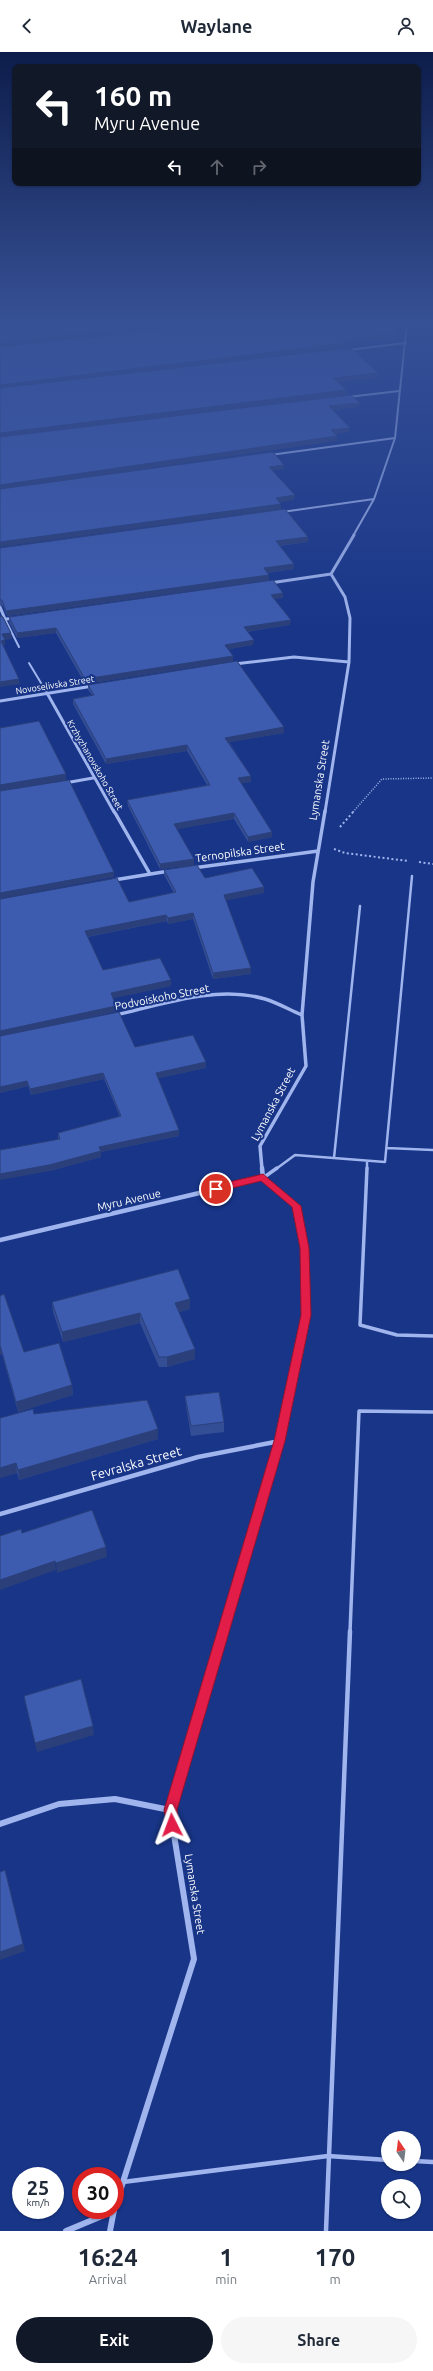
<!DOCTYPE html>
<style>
:root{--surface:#fff;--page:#f6f6f7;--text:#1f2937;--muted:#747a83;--accent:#111827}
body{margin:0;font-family:Ubuntu,sans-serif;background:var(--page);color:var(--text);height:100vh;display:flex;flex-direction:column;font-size:15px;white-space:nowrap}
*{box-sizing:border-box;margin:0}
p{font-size:13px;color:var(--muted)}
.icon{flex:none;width:22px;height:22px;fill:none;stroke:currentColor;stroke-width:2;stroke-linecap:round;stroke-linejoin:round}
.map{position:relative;height:2179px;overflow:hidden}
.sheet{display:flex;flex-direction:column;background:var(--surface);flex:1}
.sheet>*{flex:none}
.banner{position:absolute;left:12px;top:12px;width:409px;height:122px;border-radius:8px;box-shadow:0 1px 3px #0004;background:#111827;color:#fff;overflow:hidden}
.needle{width:26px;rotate:346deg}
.buttons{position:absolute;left:381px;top:2079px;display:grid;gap:8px}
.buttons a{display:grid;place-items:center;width:40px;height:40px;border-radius:50%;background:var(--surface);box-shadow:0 1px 3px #0004;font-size:20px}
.speed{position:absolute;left:12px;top:2115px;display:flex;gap:8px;font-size:20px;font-weight:700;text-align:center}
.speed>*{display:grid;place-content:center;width:52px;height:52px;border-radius:50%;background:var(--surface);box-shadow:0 1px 3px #0004;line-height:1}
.speed small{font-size:10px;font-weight:400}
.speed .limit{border:6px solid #d22;background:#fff;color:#111}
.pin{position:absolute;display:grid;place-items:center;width:34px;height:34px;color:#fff;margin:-17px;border:2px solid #fff;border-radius:50%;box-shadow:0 1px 4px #0007}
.me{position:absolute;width:44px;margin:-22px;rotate:357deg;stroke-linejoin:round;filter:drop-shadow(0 0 3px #0008)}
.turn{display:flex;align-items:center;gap:14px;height:84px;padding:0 16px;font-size:18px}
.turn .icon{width:52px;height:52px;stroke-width:2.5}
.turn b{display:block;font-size:28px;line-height:34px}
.lanes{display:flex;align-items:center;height:38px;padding:0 16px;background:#0003;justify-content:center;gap:20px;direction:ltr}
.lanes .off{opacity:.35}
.eta{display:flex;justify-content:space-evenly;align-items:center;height:68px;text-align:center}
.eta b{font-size:24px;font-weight:700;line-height:28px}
.action{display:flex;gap:8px;margin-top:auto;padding:8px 16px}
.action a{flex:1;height:46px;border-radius:24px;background:var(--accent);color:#fff;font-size:16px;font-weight:700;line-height:46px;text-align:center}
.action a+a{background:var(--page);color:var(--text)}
header{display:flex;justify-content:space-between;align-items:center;height:52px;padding:0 16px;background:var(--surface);font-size:18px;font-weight:700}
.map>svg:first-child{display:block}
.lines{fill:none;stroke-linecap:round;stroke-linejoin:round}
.path-far1{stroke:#a0b5ed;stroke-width:1.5;stroke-dasharray:1 1.5;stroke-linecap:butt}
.path{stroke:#a0b5ed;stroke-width:2;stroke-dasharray:2 2.5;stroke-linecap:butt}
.lane-far3{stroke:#a0b5ed;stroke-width:2}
.lane-far2{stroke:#a0b5ed;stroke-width:2.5}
.lane-far1{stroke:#a0b5ed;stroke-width:3.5}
.lane{stroke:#a0b5ed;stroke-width:4.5}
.street-far4{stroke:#a0b5ed;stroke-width:2}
.street-far3{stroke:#a0b5ed;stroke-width:3}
.street-far2{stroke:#a0b5ed;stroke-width:3.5}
.street-far1{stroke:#a0b5ed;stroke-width:4.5}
.street{stroke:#a0b5ed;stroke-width:6}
.wall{fill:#344e96}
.shaded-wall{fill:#2b407a}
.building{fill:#3d5baf;stroke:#2b407a}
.route{fill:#e11d48;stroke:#92132f}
.labels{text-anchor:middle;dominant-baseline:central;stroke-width:4;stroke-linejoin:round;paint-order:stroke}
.far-street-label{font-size:9px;fill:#fff;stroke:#183588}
.street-label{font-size:11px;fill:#fff;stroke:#183588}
.near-street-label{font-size:13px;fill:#fff;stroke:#183588}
</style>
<header><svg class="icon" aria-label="back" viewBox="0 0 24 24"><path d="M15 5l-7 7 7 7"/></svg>Waylane<svg class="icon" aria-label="person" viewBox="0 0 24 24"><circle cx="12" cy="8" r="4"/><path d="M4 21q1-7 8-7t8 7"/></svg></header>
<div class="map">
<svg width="433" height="2179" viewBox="0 0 433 2179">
<rect width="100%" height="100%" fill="#183588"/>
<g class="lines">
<path class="path-far1" d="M353 760 382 727 433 726"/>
<path class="path" d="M340 775 354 759
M334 797 345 801 408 809
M419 810 433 812"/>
<path class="lane-far3" d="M5 567 19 595
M29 611 47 641"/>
<path class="lane-far2" d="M387 1096 433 1098
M334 1106 360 854
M276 1117 295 1103 385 1110 412 824
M367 1117V1109"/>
<path class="lane-far1" d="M367 1116 360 1273 397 1283 433 1284
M263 1126 277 1116
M350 1580 359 1359 433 1360"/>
<path class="lane" d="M414 2109 433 2110
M123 2130 328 2104 388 2108
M326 2179 350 1579"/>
<path class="street-far4" d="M348 298 406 291
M348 345 399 339
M270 403 395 386
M282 460 374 447
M353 484 374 447 395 386 407 270"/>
<path class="street-far3" d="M270 531 331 522
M0 555 5 567
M0 568 13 566
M234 612 294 605 349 610
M47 641 114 760
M0 649 93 634
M65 731 93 726
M325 760 349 610 350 566 345 545 331 522 354 483"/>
<path class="street-far2" d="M114 759 150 822
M193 816 318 799
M114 828 169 819
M116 963C163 952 217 933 265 947 278 951 290 958 302 963
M262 1117 260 1094 306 1014 302 963 313 830 325 759"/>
<path class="street-far1" d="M0 1188 263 1126
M0 1462 198 1405 280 1389
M223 1580 280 1389 306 1263 304 1196 296 1154 263 1126 262 1116"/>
<path class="street" d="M0 1772 59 1752 115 1747 170 1758
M115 2155 194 1907 170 1758 223 1579
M66 2179 114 2159
M110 2179 114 2158"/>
</g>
<path class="wall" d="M308 485V490L280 494 294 517 267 521 269 523V528L7 564 3 554 0 553V496Z
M283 546 274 547 290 573 247 580 253 593 229 597 233 604V609L85 632 56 581 17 586 9 570V565Z
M88 633 284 681 229 690 251 724V730L241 731 272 785 248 790 234 767 176 777 194 807V813L160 817 128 754 127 748 207 733 187 699 106 712 73 652V647L92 643 88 638Z
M164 818 205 826 264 835V841L226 848 251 922 213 927 193 867 168 872 167 869 88 885 103 918 171 934 113 946 117 959 56 973 206 1016 158 1026 179 1078V1084L101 1100V1105L50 1119 58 1087V1081L120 1065 104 1027 31 1043 28 1034 0 1041V847L129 850 174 841 164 823Z
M0 1244 24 1300 72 1333 73 1343 18 1360 2 1302 0 1303Z
M190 1247V1257L179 1260 195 1307 167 1315H159L140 1271 63 1290 53 1260 52 1250Z
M185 1344 224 1370V1380L191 1384 186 1354Z
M34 1362 158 1377V1387L19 1428 17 1421 0 1426Z"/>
<path class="shaded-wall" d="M185 270H224L0 294V290Z
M396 281V286L346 291V295L0 337V333L343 288Z
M378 321V326L333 331V326Z
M346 338V343L0 386V381Z
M360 351 359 355 328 359 329 354Z
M350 376 349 380 331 383V378Z
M337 384V389L0 438V433Z
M284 413V417L269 419V415Z
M295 443 294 448 276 451V446Z
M281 452V457L0 495V490Z
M308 485V490L276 494V489Z
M294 512V517L264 521V516Z
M269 523V528L7 564 6 559Z
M283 541V546L271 548V543Z
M291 568 290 573 244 580V575Z
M56 576V581L17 586V581Z
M11 581 12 587 3 588 2 582Z
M5 588V593L1 594V589Z
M254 588 253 593 225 598V593Z
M233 604V609L85 632V627Z
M19 627 20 632 0 635V630Z
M284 675V681L225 691V686Z
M187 693V699L106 712V707Z
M66 722V728L0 739V733Z
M251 724V730L238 732V726Z
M234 761V767L174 778V772Z
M272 780V785L248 790V785Z
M194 807V813L160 817V812Z
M114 820V825L0 847V841Z
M264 835V841L224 849V843Z
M193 861V867L168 872V866Z
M166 863 167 869 86 885 85 879Z
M251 916V922L213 927V921Z
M171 928V934L111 947V941Z
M116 954 117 959 0 985V979Z
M206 1010V1016L156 1027V1021Z
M103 1021 104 1027 31 1043 30 1037Z
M27 1029 28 1034 0 1041V1035Z
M179 1078V1084L101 1100V1105L50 1119 0 1128V1122L99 1095Z
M190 1247V1257L175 1261V1251Z
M140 1261V1271L63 1290 62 1280Z
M0 1293 2 1302 0 1303Z
M195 1297V1307L167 1315V1305Z
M72 1333 73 1343 18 1360 16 1350Z
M158 1377V1387L19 1428 18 1418Z
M16 1411 17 1421 0 1426V1416Z
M106 1495 107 1505 57 1521 56 1511Z
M55 1509 56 1518 0 1538V1528Z
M93 1674 94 1683 37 1700 35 1691Z
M5 1818 25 1899 0 1908V1900Z"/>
<path class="building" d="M0 270H185L0 290Z
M232 270H387L396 278V281L343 288 346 291 0 333V295Z
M351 296 378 321 333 326 346 338 0 381V336Z
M351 343 360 351 329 354 350 376 331 378 337 384 0 433V385Z
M273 400 284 413 269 415 295 443 276 446 281 452 0 490V437Z
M285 457 308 485 276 489 294 512 264 516 269 523 6 559 2 548H0V496Z
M273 528 283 541 271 543 291 568 244 575 254 588 225 593 233 604 85 627 56 576 17 581 9 565Z
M0 564 3 565 11 581 2 582 5 588 1 589 19 627 0 630Z
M237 609 284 675 225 686 251 724 238 726 272 780 248 785 234 761 174 772 194 807 160 812 127 748 210 733 187 693 106 707 73 647 94 643 88 633Z
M39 669 66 722 0 733V676Z
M69 728 114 820 0 841V739Z
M197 813 205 826 252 816 264 835 224 843 251 916 213 921 193 861 168 866 166 863 85 879 103 918 160 906 171 928 111 941 116 954 0 979V847L117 826 129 850 176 840 164 818Z
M119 960 135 995 193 983 206 1010 156 1021 179 1078 99 1095 101 1099 49 1113 0 1122V1098L60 1087 58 1081 121 1064 103 1021 30 1037 27 1029 0 1035V984Z
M178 1217 190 1247 175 1251 195 1297 167 1305H159L140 1261 62 1280 52 1250Z
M4 1242 24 1300 59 1291 72 1333 16 1350 0 1293V1244Z
M219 1340 224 1370 191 1374 185 1344Z
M147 1348 158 1377 18 1418 16 1411 0 1416V1366L33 1357 34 1362Z
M92 1458 106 1495 56 1511 55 1509 0 1528V1484L21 1477 22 1481Z
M81 1627 93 1674 35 1691 24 1644Z
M5 1818 23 1892 0 1900V1820Z"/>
<linearGradient id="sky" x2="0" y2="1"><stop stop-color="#0d1d4b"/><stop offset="0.47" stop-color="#375196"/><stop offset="1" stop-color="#375196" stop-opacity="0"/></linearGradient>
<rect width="433" height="575" fill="url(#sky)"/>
<path class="route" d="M263 1122 301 1154 309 1196 311 1263 285 1389 177 1758 179 1773 177 1777 172 1779 168 1777 164 1758 274 1389 301 1263 300 1196 292 1155 261 1129 216 1140 212 1137 216 1133Z"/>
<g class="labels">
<g class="far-street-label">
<text transform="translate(55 633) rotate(-9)">Novoselivska Street</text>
<text transform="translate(95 713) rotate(60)">Krzhyzhanovskoho Street</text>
</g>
<g class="street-label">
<text transform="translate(319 728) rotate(-81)">Lymanska Street</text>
<text transform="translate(240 800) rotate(-8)">Ternopilska Street</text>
<text transform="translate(162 945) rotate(-11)">Podvoiskoho Street</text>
<text transform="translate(273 1052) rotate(-62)">Lymanska Street</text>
<text transform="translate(129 1148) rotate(-13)">Myru Avenue</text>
<text transform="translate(195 1842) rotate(81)">Lymanska Street</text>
</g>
<g class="near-street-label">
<text transform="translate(136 1411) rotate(-16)">Fevralska Street</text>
</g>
</g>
</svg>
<div class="buttons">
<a><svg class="needle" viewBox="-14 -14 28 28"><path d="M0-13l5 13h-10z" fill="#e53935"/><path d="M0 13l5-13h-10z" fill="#747a83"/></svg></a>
<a><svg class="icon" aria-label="search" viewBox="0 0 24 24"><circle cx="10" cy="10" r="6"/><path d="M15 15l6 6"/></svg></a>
</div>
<div class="speed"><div>25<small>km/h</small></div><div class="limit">30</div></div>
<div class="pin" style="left:216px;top:1137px;background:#d93025"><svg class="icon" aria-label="arrive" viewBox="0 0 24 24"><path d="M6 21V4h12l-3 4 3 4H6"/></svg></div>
<svg class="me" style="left:172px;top:1773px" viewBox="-20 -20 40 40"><path d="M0-17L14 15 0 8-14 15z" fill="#e11d48" stroke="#fff" stroke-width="4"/></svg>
<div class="banner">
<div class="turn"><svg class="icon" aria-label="left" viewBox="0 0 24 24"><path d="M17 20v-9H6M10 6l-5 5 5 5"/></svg><div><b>160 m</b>Myru Avenue</div></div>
<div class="lanes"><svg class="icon" aria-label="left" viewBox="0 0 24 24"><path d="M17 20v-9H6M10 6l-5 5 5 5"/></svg><svg class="icon off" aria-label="ahead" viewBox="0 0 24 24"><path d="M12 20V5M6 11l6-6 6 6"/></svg><svg class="icon off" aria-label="right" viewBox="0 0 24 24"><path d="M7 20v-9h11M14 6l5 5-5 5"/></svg></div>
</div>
</div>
<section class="sheet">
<div class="eta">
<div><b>16:24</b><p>Arrival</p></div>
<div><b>1</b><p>min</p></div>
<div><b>170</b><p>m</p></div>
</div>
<div class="action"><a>Exit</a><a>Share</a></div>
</section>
